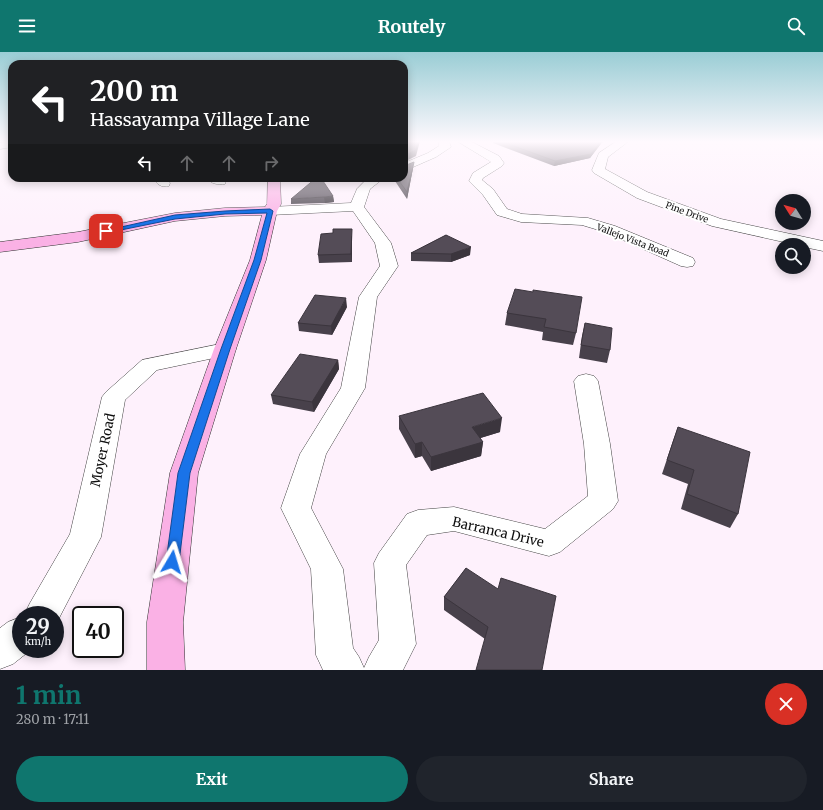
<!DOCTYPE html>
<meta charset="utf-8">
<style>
:root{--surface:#171b24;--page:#20242c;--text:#f1f3f6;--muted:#9ea1a6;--accent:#0f766e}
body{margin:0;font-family:Merriweather,serif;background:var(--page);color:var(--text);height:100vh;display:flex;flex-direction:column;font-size:15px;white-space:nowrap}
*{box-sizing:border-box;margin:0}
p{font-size:13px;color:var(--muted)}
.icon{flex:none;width:22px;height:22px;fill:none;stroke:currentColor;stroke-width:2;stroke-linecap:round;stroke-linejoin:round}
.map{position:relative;height:618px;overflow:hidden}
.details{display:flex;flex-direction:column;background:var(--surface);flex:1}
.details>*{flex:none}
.hud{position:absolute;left:8px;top:8px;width:400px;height:122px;border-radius:12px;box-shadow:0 2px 10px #0003;background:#202124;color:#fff;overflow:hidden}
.needle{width:26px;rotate:307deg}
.tools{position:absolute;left:775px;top:142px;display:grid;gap:8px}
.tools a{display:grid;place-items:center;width:36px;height:36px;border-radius:50%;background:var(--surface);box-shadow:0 2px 10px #0003;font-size:20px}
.speed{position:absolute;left:12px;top:554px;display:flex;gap:8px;font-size:20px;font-weight:700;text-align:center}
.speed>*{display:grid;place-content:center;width:52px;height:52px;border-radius:50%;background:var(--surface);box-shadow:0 2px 10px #0003;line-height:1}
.speed small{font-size:10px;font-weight:400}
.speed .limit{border:2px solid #111;border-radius:6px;background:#fff;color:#111}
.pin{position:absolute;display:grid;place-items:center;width:34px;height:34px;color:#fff;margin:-17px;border-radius:8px;box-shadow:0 2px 6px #0006}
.me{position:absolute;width:44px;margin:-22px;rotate:7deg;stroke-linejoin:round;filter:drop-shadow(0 0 3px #0008)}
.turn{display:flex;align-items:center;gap:14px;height:84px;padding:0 16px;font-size:18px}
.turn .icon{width:52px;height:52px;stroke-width:2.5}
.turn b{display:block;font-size:28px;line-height:34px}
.lanes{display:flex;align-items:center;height:38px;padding:0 16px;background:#0003;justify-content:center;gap:20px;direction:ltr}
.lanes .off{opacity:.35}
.round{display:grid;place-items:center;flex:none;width:42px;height:42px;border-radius:21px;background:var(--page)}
.overview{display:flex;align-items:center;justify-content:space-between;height:68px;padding:0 16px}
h1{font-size:24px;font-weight:700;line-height:30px;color:var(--accent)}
.button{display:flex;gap:8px;margin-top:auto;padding:8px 16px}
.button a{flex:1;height:46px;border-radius:24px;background:var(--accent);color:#fff;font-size:16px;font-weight:700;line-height:46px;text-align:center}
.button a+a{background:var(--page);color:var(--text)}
header{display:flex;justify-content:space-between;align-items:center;height:52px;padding:0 16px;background:var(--accent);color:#fff;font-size:18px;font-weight:700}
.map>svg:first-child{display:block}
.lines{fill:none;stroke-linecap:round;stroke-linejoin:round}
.street-casing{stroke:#424242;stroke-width:1}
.secondary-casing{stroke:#313131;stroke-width:1}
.street{fill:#fff;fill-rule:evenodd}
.secondary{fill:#fab1e5;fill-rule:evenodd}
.wall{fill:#48414b}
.shaded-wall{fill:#3b353d}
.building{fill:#544c57;stroke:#3b353d}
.route{fill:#1a73e8;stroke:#114b97}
.labels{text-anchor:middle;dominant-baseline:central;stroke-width:4;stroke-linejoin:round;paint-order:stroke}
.far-street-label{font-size:9px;fill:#0f0f0f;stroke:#fff}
.near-street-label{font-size:13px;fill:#0f0f0f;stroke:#fff}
</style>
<header><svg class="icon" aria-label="menu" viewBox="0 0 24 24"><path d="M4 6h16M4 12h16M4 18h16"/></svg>Routely<svg class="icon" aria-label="search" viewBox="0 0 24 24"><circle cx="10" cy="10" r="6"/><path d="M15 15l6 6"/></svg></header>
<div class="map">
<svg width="823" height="618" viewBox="0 0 823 618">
<rect width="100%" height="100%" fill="#fef1fc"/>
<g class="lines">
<defs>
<path id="street" d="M12 89V95L0 97V91Z
M439 89H449L451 95 436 105 404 119V111L428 101 439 94Z
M457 89H470L499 104 504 111 502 114 483 126 482 128 493 137 507 157 522 162 588 166 615 174 693 206 695 210 693 214 687 215 681 214 605 180 582 173 521 170 497 163 483 143 469 129 473 121 491 110Z
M617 89H629L608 105 605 117 647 140 721 167 823 189V199L804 195V193H797L712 174 637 146 594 121 592 118 599 101Z
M153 126H166L170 131 169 134C161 136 157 132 153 126Z
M207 126H224L226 129 225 132C218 133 211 132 207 126Z
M368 126H384L370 137 364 155 391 191 398 214 377 245 365 336 326 402 311 456 343 517 353 596 359 605 364 616 369 605 379 588 374 511 379 501 407 462 418 458 454 455 545 477 588 444 584 392 574 329 578 324 586 322 594 324 598 329 610 392 618 449 613 457 560 500 549 504 454 479 427 483 406 513 416 592 403 618H323L316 603 311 517 281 456 300 402 341 336 359 245 380 214 375 191 353 159 270 163 265 162 263 159 265 156 270 155 351 151 357 137Z
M225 291 233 292 236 297 233 302 157 318 125 348 101 485 55 574V563H24L30 551 70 482 102 345 106 340 142 308Z
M21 565V597H32L13 612 0 617V576L8 570Z"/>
<path id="secondary" d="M268 126H280L281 152 277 159 266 208 236 297 198 421 183 570 185 618H147V570L170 421 214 297 250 208 262 163 225 164 175 169 78 190 0 200V190L78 180 175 161 225 156 265 155 267 152Z"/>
</defs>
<use href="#street" class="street-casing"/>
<use href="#secondary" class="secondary-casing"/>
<use href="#street" class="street"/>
<use href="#secondary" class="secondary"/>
</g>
<path class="wall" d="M493 89H603L590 106 554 114 493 91Z
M413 116 407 147 395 129 394 126H404Z
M333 144 334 150 325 151 291 152V147Z
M446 183 470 203 451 210 411 209V201Z
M352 184V210L319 211 318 203Z
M533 240 576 281 573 293 542 288 543 280 505 273 507 261Z
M347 255 332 283 299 279 298 271Z
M585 271 610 298 607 311 579 306 582 284Z
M338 308 339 317 314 360 273 352 271 343Z
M399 364 500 380 480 386 483 390 481 404 431 419 422 404 415 406 399 377Z
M678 375 738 462 730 476 681 457 688 432 662 422 673 389Z
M466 516 542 618 485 587 444 558V545Z"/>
<path class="shaded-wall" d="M418 89H420L416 104 404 110V104Z
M601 89H603L590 106 554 114 555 109Z
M414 110 413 116 407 147V140Z
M333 144 334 150 325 151 324 145Z
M352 177V210L351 202Z
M471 195 470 203 451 210V202Z
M346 246 347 255 332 283 331 274Z
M338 308 339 317 314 360 312 350Z
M502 366 500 380 471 389 472 375Z
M422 390V404L415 406V392Z
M483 390 481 404 431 419V405Z"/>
<path class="building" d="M405 89H418L416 98 404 104V92Z
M500 89H601L591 102 555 109Z
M414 110 407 140 397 126H404V114Z
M316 126H321L333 144 324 145 291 147Z
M333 177H352L351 202 318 203 321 182 333 181Z
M446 183 471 195 451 202 411 201Z
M515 237 533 240V238L582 245 576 281 544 275 546 267 507 261Z
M315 243 346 246 331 274 298 271Z
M585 271 612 276 610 298 581 293Z
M300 302 338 308 312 350 271 343Z
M483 341 502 366 472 375 483 390 431 405 422 390 415 392 399 364Z
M678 375 750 400 738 462 687 442 694 418 667 408Z
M466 516 498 537 501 526 556 544 542 618H476L488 575 444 545Z"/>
<linearGradient id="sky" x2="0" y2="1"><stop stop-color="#9acdd5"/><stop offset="0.51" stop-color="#fff9fe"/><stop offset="1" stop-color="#fff9fe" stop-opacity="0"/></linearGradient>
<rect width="823" height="176" fill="url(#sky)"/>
<path class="route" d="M270 157 273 159 261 208 230 297 190 421 179 510 177 515 172 516 168 515 166 510 178 421 221 297 254 208 267 161 225 162 175 167 106 181 103 179 175 163 225 159Z"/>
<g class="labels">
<g class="far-street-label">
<text transform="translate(687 160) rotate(20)">Pine Drive</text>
<text transform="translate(633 188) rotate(21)">Vallejo Vista Road</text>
</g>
<g class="near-street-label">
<text transform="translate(103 398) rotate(-78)">Moyer Road</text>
<text transform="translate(498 480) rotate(13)">Barranca Drive</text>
</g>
</g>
</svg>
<div class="tools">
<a><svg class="needle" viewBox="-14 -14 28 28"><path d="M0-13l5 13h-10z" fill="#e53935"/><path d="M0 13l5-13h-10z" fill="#9ea1a6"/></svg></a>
<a><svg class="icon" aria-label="search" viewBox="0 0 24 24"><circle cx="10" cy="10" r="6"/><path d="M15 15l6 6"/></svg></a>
</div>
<div class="speed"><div>29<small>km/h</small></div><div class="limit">40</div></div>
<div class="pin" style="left:106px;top:179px;background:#d93025"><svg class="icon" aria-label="arrive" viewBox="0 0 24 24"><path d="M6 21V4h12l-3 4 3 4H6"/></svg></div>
<svg class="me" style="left:172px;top:510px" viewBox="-20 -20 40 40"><path d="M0-17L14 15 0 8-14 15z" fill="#1a73e8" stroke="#fff" stroke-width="4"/></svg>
<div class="hud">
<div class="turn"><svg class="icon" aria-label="left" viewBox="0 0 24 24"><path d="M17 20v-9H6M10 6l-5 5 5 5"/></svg><div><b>200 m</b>Hassayampa Village Lane</div></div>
<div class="lanes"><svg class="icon" aria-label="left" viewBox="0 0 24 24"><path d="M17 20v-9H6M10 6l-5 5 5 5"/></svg><svg class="icon off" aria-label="ahead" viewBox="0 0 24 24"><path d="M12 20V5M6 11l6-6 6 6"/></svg><svg class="icon off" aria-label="ahead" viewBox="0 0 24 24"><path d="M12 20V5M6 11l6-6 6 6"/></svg><svg class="icon off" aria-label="right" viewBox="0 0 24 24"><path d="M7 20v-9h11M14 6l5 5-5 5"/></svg></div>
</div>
</div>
<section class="details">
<div class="overview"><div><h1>1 min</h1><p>280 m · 17:11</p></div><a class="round" style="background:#d93025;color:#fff"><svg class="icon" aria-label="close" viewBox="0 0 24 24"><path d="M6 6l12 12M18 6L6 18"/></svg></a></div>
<div class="button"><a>Exit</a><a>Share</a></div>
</section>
